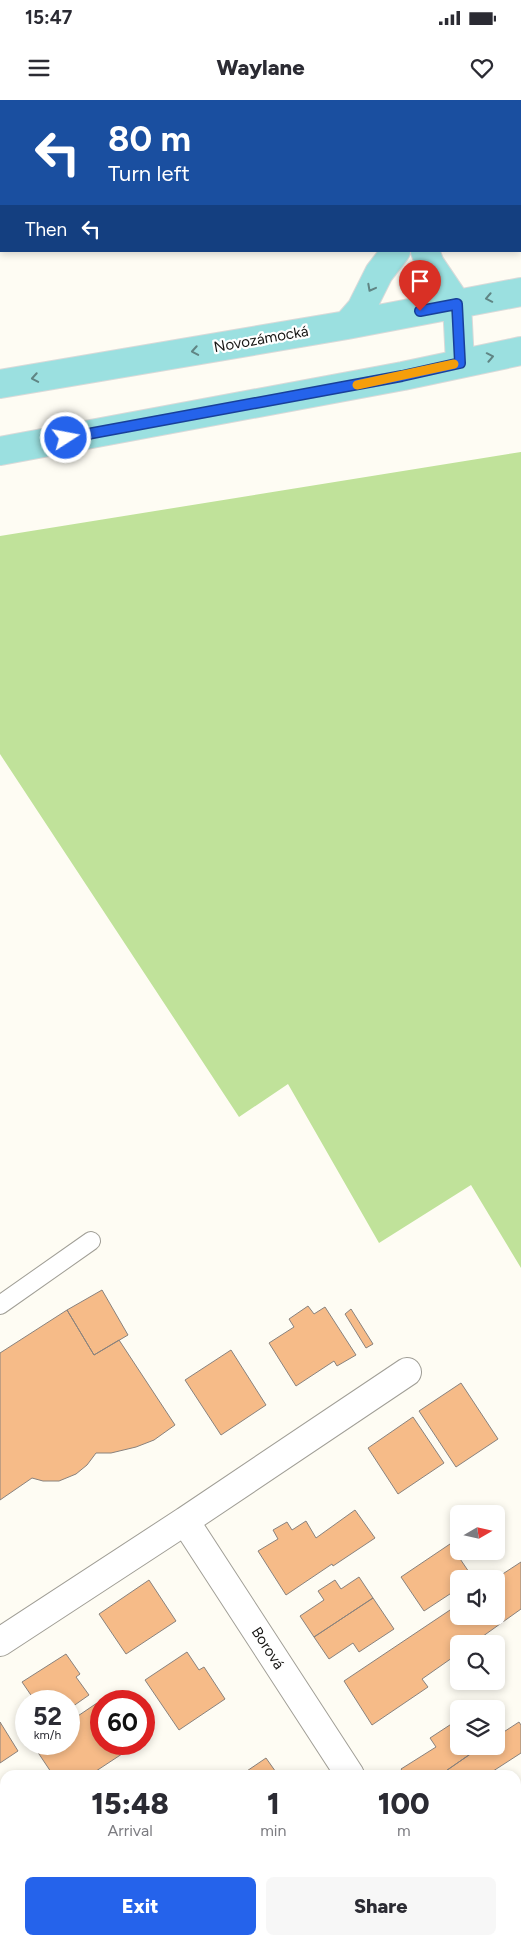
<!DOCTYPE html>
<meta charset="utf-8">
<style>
:root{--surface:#fff;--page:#f7f7f7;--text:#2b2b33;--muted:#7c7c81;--accent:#2563eb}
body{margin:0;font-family:Figtree,sans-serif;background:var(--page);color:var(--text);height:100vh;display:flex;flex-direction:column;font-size:19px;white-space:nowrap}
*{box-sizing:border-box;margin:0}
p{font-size:16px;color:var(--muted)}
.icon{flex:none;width:28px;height:28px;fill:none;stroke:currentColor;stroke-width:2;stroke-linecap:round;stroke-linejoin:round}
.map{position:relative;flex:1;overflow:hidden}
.panel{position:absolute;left:0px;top:1670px;width:521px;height:175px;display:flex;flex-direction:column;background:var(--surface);border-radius:15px 15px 0 0;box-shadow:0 2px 8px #0003}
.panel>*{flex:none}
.top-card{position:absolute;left:0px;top:0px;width:521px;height:152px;box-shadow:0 2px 8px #0003;background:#1a4fa0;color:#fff;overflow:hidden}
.needle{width:32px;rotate:81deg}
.controls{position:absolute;left:450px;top:1405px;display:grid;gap:10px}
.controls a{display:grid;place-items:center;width:55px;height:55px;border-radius:8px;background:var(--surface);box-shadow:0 2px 8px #0003;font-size:25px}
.speed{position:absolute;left:15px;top:1590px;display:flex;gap:10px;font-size:25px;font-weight:700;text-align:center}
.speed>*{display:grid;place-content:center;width:65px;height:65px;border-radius:50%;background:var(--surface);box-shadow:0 2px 8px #0003;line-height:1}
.speed small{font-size:12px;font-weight:400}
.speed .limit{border:8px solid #d22;background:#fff;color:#111}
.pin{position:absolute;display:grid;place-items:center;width:42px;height:42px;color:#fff;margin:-51px -21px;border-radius:50% 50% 50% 0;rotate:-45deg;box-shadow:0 0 5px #0007}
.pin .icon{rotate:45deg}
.me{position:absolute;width:55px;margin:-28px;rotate:79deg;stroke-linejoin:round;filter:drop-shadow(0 0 4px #0008)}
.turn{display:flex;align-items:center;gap:18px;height:105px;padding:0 25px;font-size:22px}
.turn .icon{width:65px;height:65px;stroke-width:2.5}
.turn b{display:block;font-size:35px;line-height:42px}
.then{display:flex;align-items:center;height:48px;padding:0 25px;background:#0003;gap:10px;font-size:19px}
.eta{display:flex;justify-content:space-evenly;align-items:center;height:85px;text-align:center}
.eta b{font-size:30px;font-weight:800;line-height:35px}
.cta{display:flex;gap:10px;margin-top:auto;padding:10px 25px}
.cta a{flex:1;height:58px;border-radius:8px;background:var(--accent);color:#fff;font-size:20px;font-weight:800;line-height:58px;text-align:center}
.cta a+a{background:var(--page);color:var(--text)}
.status{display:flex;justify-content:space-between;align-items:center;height:35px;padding:0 25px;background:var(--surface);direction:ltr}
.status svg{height:14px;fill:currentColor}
header{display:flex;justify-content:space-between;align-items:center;height:65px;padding:0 25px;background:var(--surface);font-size:22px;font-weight:800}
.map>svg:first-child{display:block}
.green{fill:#c0e29a}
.building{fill:#f6bb88;stroke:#89827d}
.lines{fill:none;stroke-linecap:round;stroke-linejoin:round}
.lane-casing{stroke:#a09e96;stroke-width:20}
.street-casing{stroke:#a09e96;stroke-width:30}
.secondary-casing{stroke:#a09e96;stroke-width:30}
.primary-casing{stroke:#dadad9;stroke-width:30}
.lane{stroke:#fff;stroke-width:18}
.street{stroke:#fff;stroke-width:28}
.secondary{stroke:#fff;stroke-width:28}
.primary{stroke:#9be0e0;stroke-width:28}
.rail-casing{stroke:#3c3a37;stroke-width:5.5}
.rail{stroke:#fff;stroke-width:4;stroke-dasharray:11;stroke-linecap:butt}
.oneway{stroke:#608584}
.route-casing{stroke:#184099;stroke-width:12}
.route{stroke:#2563eb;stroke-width:9}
.slow{stroke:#f59e0b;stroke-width:9}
.labels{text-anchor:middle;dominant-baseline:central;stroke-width:4.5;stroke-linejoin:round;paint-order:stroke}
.street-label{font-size:15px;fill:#171614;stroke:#fff}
</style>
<div class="status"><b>15:47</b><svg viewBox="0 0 49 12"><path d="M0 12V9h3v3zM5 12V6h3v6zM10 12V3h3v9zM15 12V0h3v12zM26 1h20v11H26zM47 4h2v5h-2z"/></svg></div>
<header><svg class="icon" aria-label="menu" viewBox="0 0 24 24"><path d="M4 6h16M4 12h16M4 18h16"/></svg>Waylane<svg class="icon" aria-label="heart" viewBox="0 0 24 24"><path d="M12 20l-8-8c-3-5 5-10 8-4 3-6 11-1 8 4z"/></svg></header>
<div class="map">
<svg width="521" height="1845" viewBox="0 0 521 1845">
<rect width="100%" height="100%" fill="#fefcf3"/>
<path class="green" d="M521 352V1168L471 1085 379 1143 288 984 239 1017 0 654V436Z"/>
<path class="building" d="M102 1190 128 1235 94 1255 67 1210Z
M308 1206 314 1214 325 1207 356 1255 337 1266 334 1261 296 1286 269 1243 294 1227 289 1219Z
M351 1209 373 1244 366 1248 345 1214Z
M67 1210 94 1255 119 1240 175 1325 154 1340 136 1347 111 1353H96L87 1365 76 1374 59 1381H43L32 1378 0 1400V1253Z
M231 1250 266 1305 221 1335 185 1280Z
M461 1283 498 1339 456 1367 419 1311Z
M413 1317 444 1363 398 1394 368 1348Z
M355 1410 375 1438 333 1466 332 1464 286 1495 258 1451 278 1439 273 1430 287 1422 292 1430 306 1421 316 1438Z
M450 1444 473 1478 459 1479V1488L424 1511 401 1477Z
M521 1462V1509L472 1544H459V1553L422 1579 428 1587 372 1625 344 1581 459 1504V1516H496L495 1479Z
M359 1477 373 1498 314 1537 300 1516 324 1500 318 1491 335 1480 341 1489Z
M149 1480 176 1521 126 1554 99 1514Z
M373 1498 394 1529 359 1552 353 1543 329 1559 314 1537Z
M187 1552 199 1570 204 1567 225 1599 179 1630 145 1580Z
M66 1554 80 1574 76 1577 89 1595 69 1609V1601H35L22 1582Z
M97 1603 101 1609V1644H124L128 1650 90 1675H53L33 1645 36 1644H69V1622Z
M459 1619V1646H478L479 1648 440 1675H405L401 1669 436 1647 430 1638Z
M0 1622 18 1651 0 1663Z
M519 1622 521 1625V1653L487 1675H440L482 1646H496V1637Z
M266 1658 278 1675H241Z
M5 1697V1753L0 1746V1701Z
M516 1729 521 1737V1747L516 1750Z
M0 1770 5 1778V1808L2 1810 0 1807Z
M521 1811V1826L516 1821V1816Z
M161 1840H199L203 1845H164Z
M206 1840H230L222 1845H209Z
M311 1840H388L392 1845H314Z"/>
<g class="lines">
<defs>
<path id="lane" d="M0 1205 91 1141"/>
<path id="street" d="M0 1542 185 1421
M350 1675 185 1421 407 1272
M458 1840 461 1845"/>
<path id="secondary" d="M364 0 365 1"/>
<path id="primary" d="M425 151 430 164 457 204 460 263
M347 225 361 209 379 173 396 151
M0 284 347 225 521 192
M0 351 403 276 521 251"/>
</defs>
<use href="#lane" class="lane-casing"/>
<use href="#street" class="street-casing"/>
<use href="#secondary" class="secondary-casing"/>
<use href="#primary" class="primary-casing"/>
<use href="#lane" class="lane"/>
<use href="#street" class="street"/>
<use href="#secondary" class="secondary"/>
<use href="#primary" class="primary"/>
<defs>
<path id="rail" d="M517 1 521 0
M0 144H1"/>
</defs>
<use href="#rail" class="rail-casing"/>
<use href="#rail" class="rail"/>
</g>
<defs><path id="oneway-chevron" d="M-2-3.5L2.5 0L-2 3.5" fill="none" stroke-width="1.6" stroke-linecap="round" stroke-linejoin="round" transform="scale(1.25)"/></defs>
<g class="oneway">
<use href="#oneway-chevron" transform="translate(371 188) rotate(118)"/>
<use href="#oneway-chevron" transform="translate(489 198) rotate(169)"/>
<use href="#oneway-chevron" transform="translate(195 251) rotate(170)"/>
<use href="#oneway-chevron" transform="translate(490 257) rotate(-11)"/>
<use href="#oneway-chevron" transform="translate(35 278) rotate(170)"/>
</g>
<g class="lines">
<defs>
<path id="route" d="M66 338 402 276 460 263 457 204 420 211"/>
</defs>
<use href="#route" class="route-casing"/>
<use href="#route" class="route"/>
<path class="slow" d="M357 285 454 264"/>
</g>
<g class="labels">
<g class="street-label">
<text transform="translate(261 239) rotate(-10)">Novozámocká</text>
<text transform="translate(268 1548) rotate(57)">Borová</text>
</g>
</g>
</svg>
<div class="controls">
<a><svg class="needle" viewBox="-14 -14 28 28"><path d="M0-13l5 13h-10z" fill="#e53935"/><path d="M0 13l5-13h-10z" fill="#7c7c81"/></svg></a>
<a><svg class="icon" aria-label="sound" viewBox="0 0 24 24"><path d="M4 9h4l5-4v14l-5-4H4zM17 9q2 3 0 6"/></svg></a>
<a><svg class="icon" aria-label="search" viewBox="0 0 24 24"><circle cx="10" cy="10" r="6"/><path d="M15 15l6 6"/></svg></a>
<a><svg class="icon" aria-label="layers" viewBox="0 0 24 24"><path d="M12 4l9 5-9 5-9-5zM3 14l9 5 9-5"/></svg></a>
</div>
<div class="speed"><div>52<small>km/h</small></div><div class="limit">60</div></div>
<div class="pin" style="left:420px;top:211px;background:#d93025"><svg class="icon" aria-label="arrive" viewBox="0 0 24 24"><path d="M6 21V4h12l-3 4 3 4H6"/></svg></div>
<svg class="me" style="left:66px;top:338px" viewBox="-20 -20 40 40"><circle r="17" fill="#2563eb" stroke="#fff" stroke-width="3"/><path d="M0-11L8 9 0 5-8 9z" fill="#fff"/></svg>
<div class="top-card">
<div class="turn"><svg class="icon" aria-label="left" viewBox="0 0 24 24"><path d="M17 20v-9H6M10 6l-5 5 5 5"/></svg><div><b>80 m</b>Turn left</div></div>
<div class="then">Then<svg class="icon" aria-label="left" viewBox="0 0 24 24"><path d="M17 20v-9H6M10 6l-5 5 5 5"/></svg></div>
</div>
<section class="panel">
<div class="eta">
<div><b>15:48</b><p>Arrival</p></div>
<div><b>1</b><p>min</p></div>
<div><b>100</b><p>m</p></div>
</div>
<div class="cta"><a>Exit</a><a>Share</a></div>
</section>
</div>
